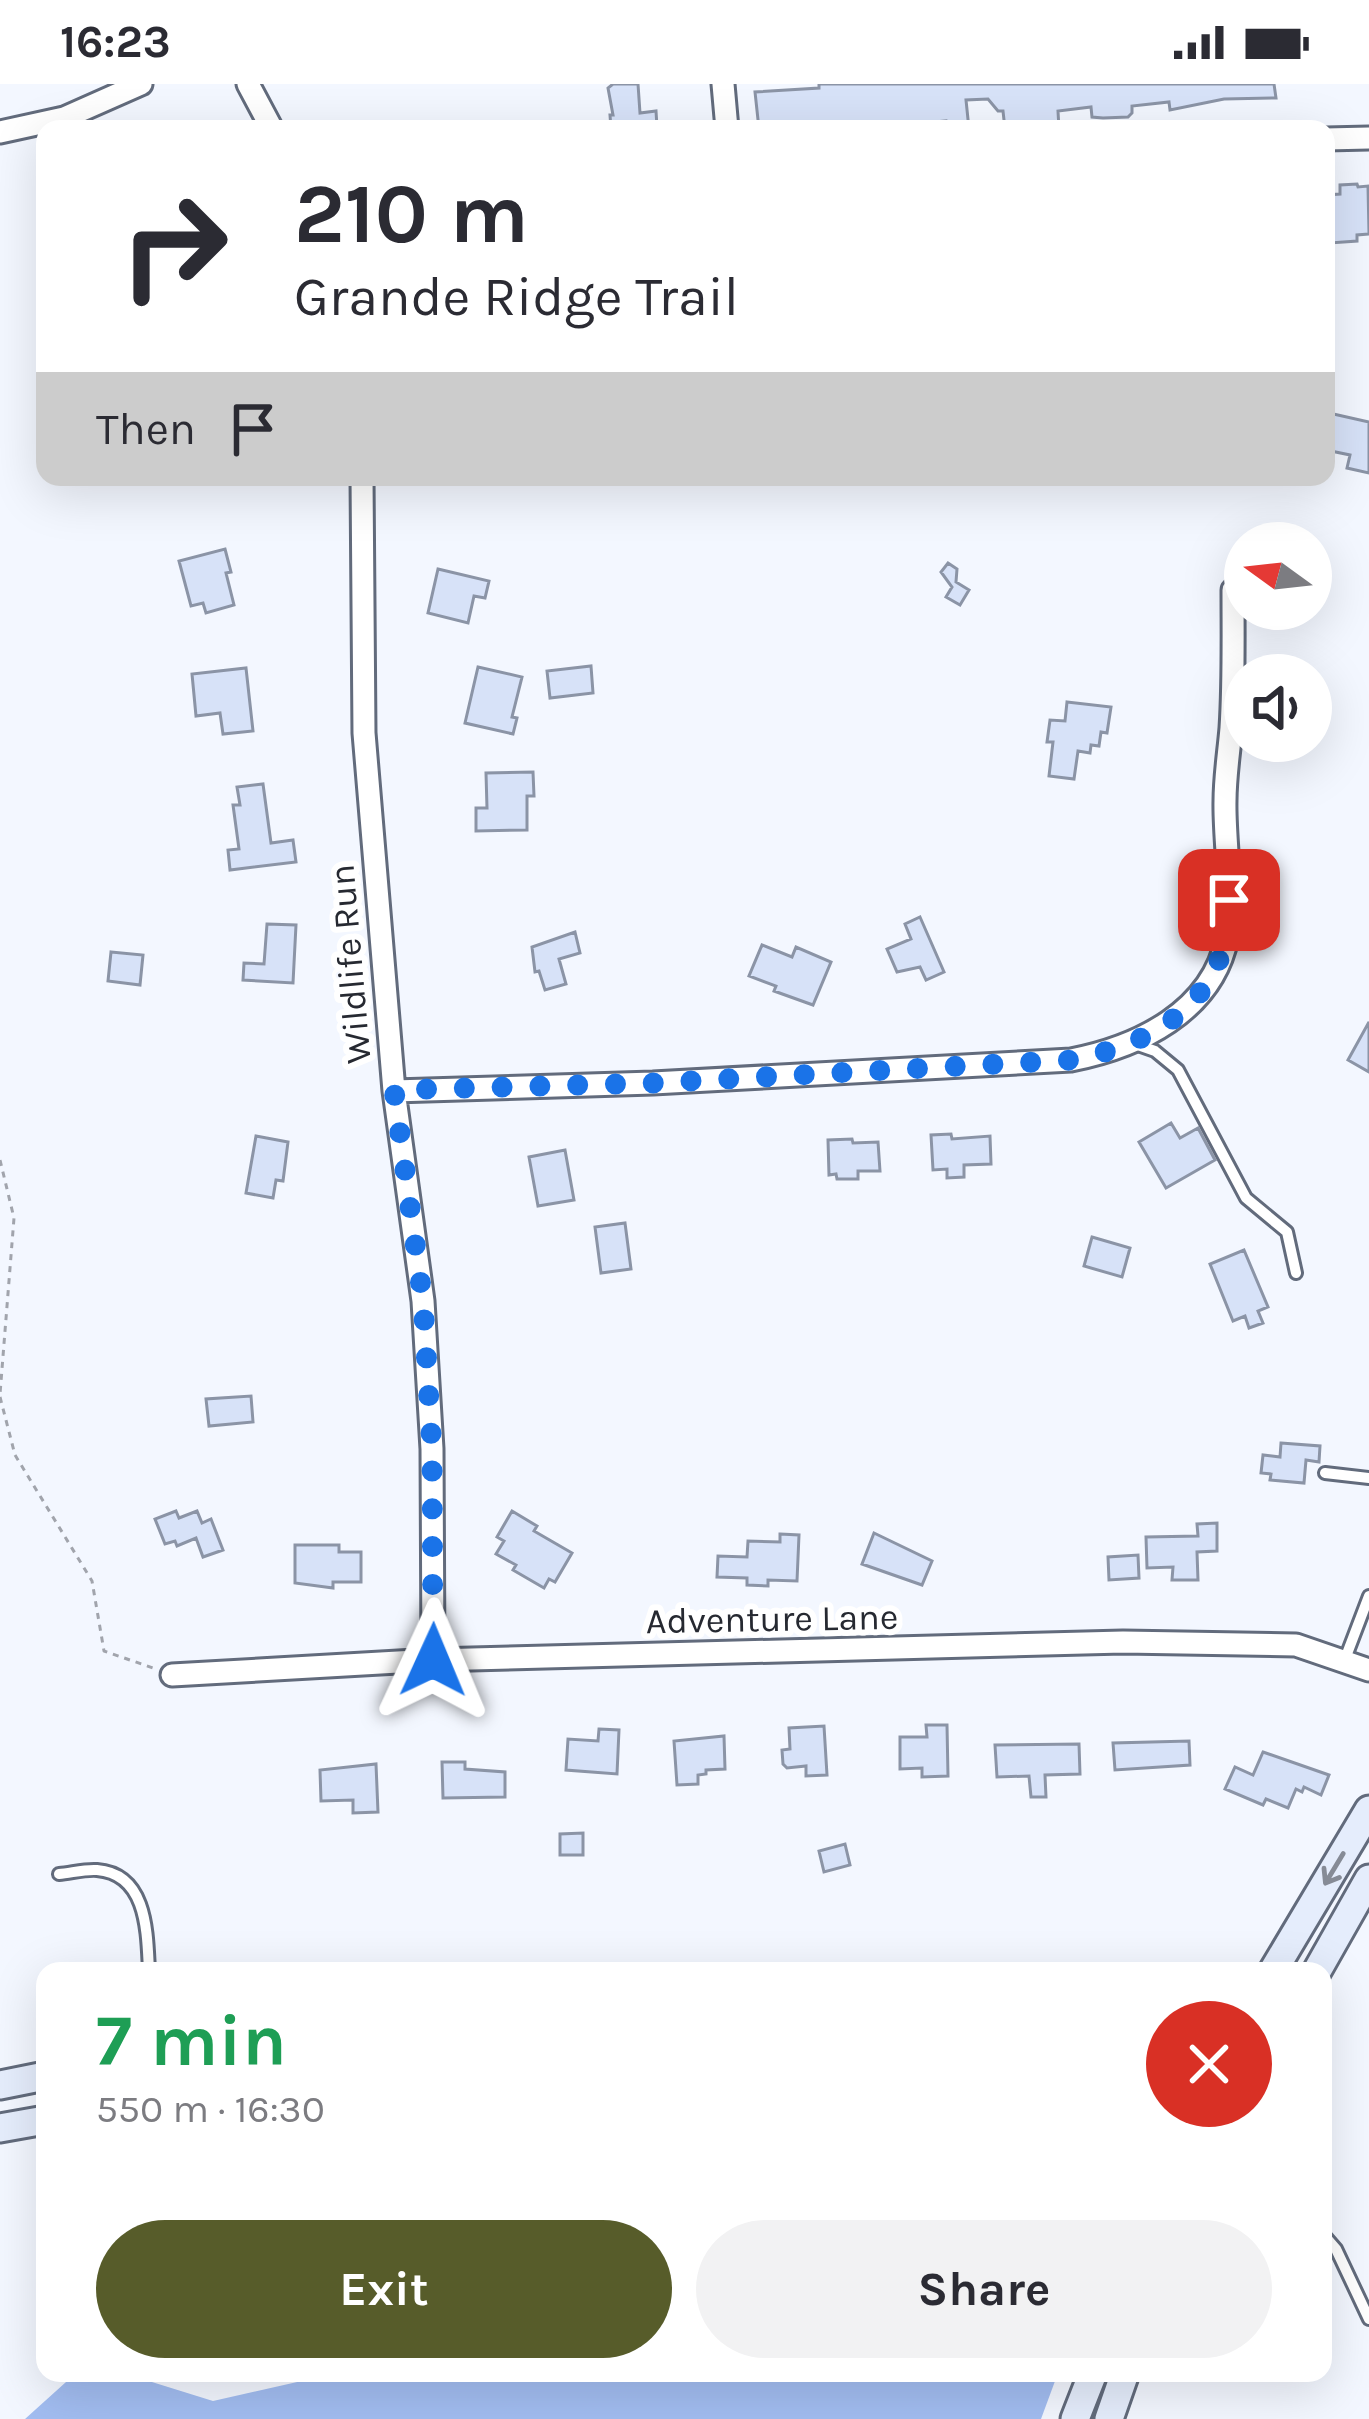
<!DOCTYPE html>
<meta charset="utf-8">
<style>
:root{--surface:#fff;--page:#f2f2f3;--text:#2b2b33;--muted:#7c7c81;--accent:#575c2a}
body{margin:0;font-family:Karla,sans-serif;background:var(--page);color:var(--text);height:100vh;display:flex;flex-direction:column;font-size:45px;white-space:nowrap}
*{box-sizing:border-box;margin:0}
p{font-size:39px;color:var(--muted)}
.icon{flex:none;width:66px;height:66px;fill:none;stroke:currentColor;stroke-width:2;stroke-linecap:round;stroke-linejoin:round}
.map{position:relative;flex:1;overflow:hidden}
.sheet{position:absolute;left:36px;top:1878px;width:1296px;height:420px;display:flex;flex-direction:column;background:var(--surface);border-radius:24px;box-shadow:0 12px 48px #0002}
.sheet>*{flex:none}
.banner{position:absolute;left:36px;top:36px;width:1299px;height:366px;border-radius:24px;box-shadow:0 12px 48px #0002;background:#fff;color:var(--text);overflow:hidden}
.needle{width:78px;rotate:285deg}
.tools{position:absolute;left:1224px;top:438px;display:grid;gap:24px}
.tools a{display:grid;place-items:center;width:108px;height:108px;border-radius:50%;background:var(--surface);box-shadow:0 12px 48px #0002;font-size:60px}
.pin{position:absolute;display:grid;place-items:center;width:102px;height:102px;color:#fff;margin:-51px;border-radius:24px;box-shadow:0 6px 18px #0006}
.me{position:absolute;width:132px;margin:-66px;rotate:1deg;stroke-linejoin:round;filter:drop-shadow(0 0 9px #0008)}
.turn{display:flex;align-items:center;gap:42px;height:252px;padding:0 60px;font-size:54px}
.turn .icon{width:156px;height:156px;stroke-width:2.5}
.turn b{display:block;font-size:84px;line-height:102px}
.then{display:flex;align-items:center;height:114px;padding:0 60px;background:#0003;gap:24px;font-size:45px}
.round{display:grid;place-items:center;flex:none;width:126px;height:126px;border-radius:63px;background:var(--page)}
.headline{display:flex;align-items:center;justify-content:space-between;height:204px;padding:0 60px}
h1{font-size:72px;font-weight:700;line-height:90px;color:#1e9e55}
.cta{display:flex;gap:24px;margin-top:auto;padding:24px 60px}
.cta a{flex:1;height:138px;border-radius:72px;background:var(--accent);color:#fff;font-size:48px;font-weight:700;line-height:138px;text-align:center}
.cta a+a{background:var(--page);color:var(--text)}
.status{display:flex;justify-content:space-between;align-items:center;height:84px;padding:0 60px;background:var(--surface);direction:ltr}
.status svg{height:33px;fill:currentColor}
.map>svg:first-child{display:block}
.forest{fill:#a2bdf1}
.building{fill:#d7e2f8;stroke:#8b94a6;stroke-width:3}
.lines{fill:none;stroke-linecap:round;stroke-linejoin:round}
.lane-casing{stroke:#626b7c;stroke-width:16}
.street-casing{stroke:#626b7c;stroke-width:27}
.secondary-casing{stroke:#626b7c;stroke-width:33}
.path{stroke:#a1a4ac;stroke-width:3;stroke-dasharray:6 6;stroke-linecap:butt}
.lane{stroke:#fff;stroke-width:10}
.street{stroke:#fff;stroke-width:21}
.secondary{stroke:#e5edfc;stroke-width:27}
.oneway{stroke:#868b96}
.route{stroke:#1a73e8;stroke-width:21;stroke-dasharray:0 37.8}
.labels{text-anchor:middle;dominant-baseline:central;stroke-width:12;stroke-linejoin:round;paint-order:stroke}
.street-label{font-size:36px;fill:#262931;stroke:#fff}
</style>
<div class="status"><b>16:23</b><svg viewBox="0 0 49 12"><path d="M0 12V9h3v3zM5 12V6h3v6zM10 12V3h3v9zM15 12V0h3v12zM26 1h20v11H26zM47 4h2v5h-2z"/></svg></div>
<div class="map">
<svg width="1369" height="2335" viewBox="0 0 1369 2335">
<rect width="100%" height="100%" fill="#f3f7ff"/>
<path class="forest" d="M76 2289H123L213 2317 337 2289H1058L1041 2335H25Z"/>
<path class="building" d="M613 0H638L640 29 656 27 657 43 611 45 610 31H613L608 4Z
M819 0H1274L1276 14 1224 15 1170 26 1169 18 1132 22V29L1128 33 1103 34 1092 33 1091 23 1058 27 1059 45H1005L1003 27H998L988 15 966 16 969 45H947L946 37 914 40V45H759L755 8 819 4Z
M1357 100 1358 103 1368 102 1369 150 1357 151V157L1330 159 1326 111 1340 110V101Z
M1329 329 1369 338V389L1347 384 1350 371 1326 366Z
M225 465 231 488 226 489 234 521 206 529 203 519 191 522 179 477Z
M948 479 957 485 956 498 969 506 960 521 946 513 952 503 941 488Z
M438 485 489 497 485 514 474 512 468 539 428 529Z
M591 582 593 609 550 614 547 587Z
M478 583 522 593 512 633 517 634 513 650 465 639Z
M246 584 253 647 223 650 220 629 196 632 192 590Z
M1067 618 1111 623 1107 649 1101 648 1099 662 1091 661 1090 669 1078 667 1074 695 1049 692 1053 658H1047L1050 636 1065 637Z
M533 688 534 712H527V746L476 747V724H487L486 689Z
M263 700 271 759 293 756 296 778 230 786 228 766 239 765 233 721H240L237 703Z
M920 833 944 888 926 896 920 883 897 888 887 865 911 855 905 840Z
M267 840 296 841 293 899 243 896 244 879 264 880Z
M575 848 580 869 559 875 566 900 545 906 539 887 535 888 532 863Z
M762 861 792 873 796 863 831 878 813 921 774 907 776 902 749 892Z
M111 868 143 871 140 901 108 897Z
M1369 938V988L1348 976Z
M1171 1039 1180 1054 1198 1044 1215 1076 1166 1104 1139 1058Z
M951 1050 952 1055 990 1052 991 1080 964 1081V1093L947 1094V1085L933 1086 931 1051Z
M256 1052 288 1058 283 1097 276 1096 273 1114 246 1109Z
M852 1055 853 1059 878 1058 880 1087H858V1095H837L836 1090 829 1091 828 1056Z
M565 1066 574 1116 538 1122 529 1073Z
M625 1139 631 1185 601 1189 595 1143Z
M1092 1153 1130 1164 1122 1193 1084 1182Z
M1244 1166 1268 1223 1258 1227 1263 1239 1249 1244 1245 1232 1233 1237 1210 1180Z
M251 1312 253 1338 209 1342 206 1315Z
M1281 1359 1320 1362 1319 1378 1306 1376 1304 1399 1270 1396 1271 1390 1261 1389 1263 1371 1280 1373Z
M176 1427 179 1434 197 1427 202 1439 211 1435 223 1466 203 1473 196 1454 177 1462 175 1457 165 1460 155 1435Z
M512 1427 537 1442 534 1447 572 1469 555 1498 549 1495 544 1504 513 1486 516 1481 496 1470 504 1457 497 1453Z
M1217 1439V1467L1197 1468 1198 1496H1172L1173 1483 1147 1484 1146 1453 1198 1452 1197 1440Z
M874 1449 932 1477 922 1501 862 1480Z
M780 1450 799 1451 797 1497 768 1496V1502L747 1501V1494L717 1493 718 1472 747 1473 748 1457 780 1458Z
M295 1461H339V1468H361V1498H333V1504L295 1499Z
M1138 1471 1139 1494 1109 1496 1108 1473Z
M926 1641H947L948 1692 922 1693V1684L900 1685V1653H927Z
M824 1642 827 1691 806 1692V1682L787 1684 783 1680 782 1666 790 1665 789 1644Z
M599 1645 619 1646 617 1690 566 1686 568 1655 598 1657Z
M724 1652 725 1685 706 1686V1690L698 1691V1700L677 1701 674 1657Z
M1189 1657 1190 1681 1115 1686 1113 1659Z
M1079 1660 1080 1690 1045 1691 1046 1713H1031L1029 1692 997 1693 995 1661Z
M1263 1668 1329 1691 1321 1711 1304 1703 1302 1708 1296 1705 1288 1724 1266 1715 1263 1721 1225 1705 1235 1683 1253 1691Z
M442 1678H465V1685L505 1688V1713L443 1714Z
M376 1680 378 1728 353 1729V1716L321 1717 320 1686Z
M583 1749V1771H560V1750Z
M845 1760 850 1781 824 1788 819 1767Z"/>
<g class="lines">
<defs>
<path id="lane" d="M1135 960 1155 967 1178 986 1246 1114 1287 1148 1296 1189
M1325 1389 1369 1394
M1345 1575 1369 1512
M59 1790C71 1789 85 1785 97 1786 148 1790 147 1850 149 1887
M1323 2150 1336 2165 1369 2235"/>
<path id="street" d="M248 0 272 45
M723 0 727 45
M0 48 64 34 141 0
M1326 55 1369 54
M362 393 364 649 394 1007 423 1217 432 1365 433 1576
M394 1007 653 999 1071 976C1138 963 1212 928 1227 854 1234 818 1224 757 1225 717 1225 692 1229 668 1231 644 1234 598 1233 552 1233 506
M172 1591 433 1576 1123 1558 1296 1561 1369 1586"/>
<path id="secondary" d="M1273 1887 1369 1726
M1317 1887 1369 1795
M0 2001 45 1992
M0 2044 45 2036
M1075 2335 1093 2289
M1109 2335 1125 2289"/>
</defs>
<use href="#lane" class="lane-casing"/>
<use href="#street" class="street-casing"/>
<use href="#secondary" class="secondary-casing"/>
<path class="path" d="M0 1076 14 1134 0 1310
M0 1313 15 1371 92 1497 104 1567 153 1584"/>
<use href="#lane" class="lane"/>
<use href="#street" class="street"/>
<use href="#secondary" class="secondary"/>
</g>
<defs><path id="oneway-shaft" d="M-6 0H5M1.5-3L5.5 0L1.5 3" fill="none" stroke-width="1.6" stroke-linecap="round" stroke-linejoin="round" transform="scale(3)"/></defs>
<use class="oneway" href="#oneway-shaft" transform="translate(1334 1785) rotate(121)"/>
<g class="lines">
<path class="route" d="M433 1576 432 1365 423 1217 394 1006 653 999 1071 976C1158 960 1231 913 1229 816"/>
</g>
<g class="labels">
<g class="street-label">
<text transform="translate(350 880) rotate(-95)">Wildlife Run</text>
<text transform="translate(772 1535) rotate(-1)">Adventure Lane</text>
</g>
</g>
</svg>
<div class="tools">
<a><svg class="needle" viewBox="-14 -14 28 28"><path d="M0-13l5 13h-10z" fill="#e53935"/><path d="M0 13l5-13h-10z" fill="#7c7c81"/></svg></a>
<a><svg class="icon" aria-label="sound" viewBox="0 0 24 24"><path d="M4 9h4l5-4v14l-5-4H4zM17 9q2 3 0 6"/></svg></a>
</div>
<div class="pin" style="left:1229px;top:816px;background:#d93025"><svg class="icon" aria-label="arrive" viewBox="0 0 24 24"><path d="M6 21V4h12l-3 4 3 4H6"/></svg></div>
<svg class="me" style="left:433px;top:1576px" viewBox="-20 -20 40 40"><path d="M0-17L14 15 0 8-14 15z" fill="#1a73e8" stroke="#fff" stroke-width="4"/></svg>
<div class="banner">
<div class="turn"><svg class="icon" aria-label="right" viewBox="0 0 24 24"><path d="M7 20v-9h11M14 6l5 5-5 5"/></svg><div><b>210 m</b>Grande Ridge Trail</div></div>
<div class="then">Then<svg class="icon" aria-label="arrive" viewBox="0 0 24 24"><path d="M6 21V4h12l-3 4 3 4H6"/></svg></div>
</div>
<section class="sheet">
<div class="headline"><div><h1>7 min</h1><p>550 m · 16:30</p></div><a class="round" style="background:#d93025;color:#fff"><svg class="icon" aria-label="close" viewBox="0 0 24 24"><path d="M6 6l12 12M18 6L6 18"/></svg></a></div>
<div class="cta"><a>Exit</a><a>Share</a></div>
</section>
</div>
